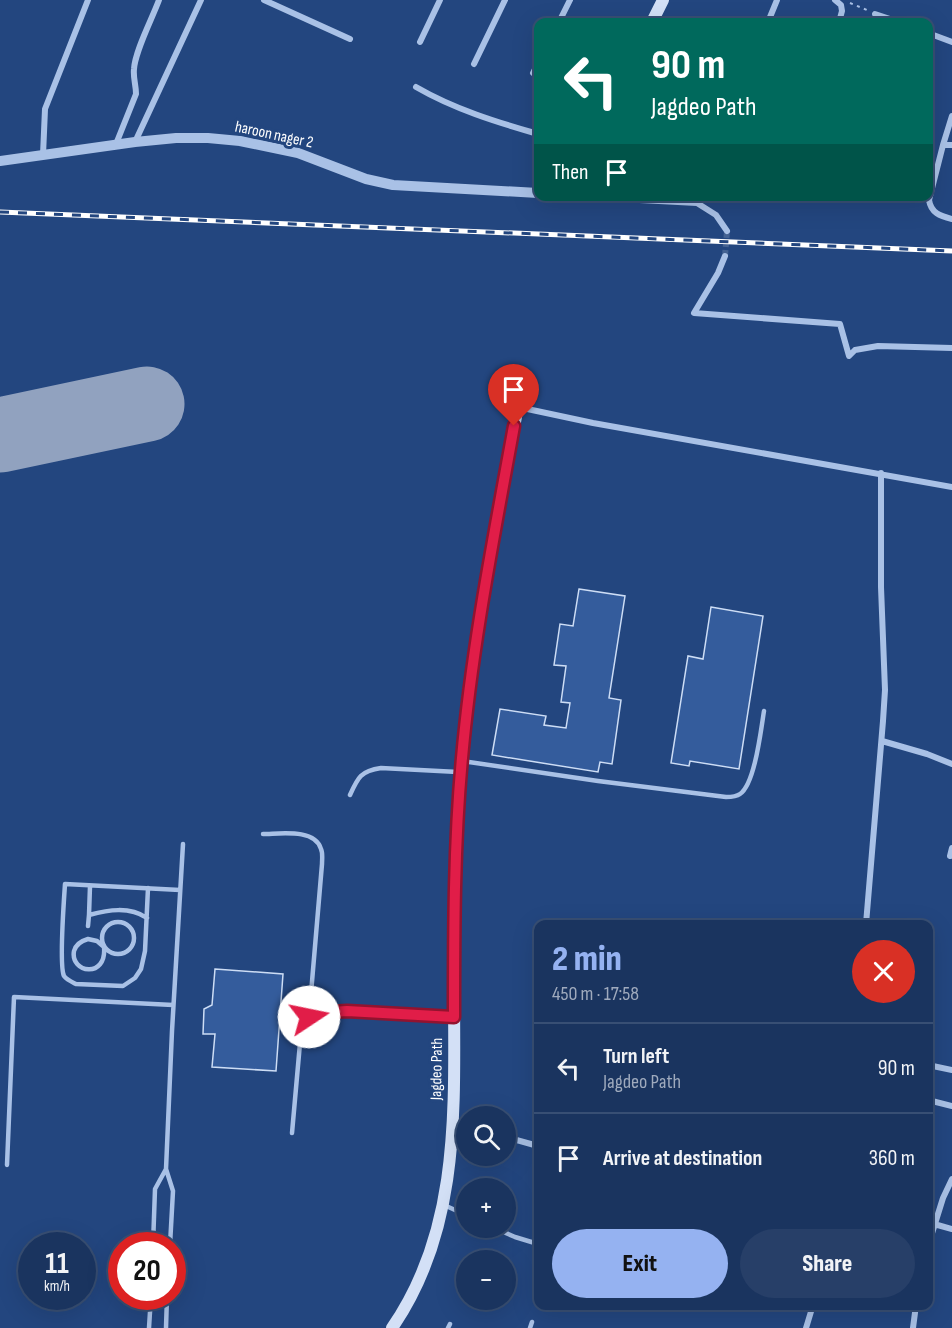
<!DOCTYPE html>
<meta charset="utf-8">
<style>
:root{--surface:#1a345f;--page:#273f68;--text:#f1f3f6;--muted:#9faabd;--line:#384f74;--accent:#95b2f1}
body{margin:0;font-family:"Sofia Sans Condensed",sans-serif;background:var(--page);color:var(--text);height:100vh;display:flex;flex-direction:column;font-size:22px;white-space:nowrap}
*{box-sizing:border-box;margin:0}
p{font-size:20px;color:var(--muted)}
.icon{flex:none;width:33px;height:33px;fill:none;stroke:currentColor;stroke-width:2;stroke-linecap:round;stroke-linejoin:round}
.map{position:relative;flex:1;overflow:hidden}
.side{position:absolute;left:534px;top:920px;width:399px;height:390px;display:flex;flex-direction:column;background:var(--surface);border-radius:12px;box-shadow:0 6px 24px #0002,0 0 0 2px var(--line)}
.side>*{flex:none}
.guide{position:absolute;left:534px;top:18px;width:399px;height:183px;border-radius:12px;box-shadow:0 6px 24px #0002,0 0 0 2px var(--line);background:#00695c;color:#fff;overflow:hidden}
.fabs{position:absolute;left:456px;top:1106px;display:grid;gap:12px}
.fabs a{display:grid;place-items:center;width:60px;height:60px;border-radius:50%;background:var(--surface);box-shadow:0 6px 24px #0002,0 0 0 2px var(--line);font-size:30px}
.speed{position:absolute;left:18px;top:1232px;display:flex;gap:12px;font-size:30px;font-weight:700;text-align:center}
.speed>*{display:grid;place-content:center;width:78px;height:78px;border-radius:50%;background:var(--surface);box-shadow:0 6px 24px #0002,0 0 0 2px var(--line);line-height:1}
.speed small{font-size:15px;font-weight:400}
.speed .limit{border:9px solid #d22;background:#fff;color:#111}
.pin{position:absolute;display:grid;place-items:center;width:51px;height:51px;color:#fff;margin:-62px -26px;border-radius:50% 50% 50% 0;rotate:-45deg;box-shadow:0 0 6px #0007}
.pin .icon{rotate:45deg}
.me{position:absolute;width:66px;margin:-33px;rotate:79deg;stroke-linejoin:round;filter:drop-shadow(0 0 4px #0008)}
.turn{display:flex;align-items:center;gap:21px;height:126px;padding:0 18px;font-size:27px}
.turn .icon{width:78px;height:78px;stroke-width:2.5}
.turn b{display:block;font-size:42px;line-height:51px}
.then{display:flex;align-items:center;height:57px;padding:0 18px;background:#0003;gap:12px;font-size:22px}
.round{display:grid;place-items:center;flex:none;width:63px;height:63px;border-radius:32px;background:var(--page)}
.head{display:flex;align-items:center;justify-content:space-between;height:102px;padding:0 18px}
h1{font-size:36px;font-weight:800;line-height:45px;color:var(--accent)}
.action{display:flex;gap:12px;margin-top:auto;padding:12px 18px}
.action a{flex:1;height:69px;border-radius:36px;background:var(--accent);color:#111;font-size:24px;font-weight:800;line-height:69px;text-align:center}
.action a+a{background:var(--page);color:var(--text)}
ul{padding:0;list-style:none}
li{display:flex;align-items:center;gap:18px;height:90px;padding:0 18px;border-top:2px solid var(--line)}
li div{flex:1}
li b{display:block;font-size:22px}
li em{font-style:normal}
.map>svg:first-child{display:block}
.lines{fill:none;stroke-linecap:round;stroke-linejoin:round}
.runway{stroke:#91a2bf;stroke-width:75}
.building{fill:#345c9c;stroke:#cdddf5;stroke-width:1.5}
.minor-tunnel{stroke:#446292;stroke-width:6;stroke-dasharray:6 3;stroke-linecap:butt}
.path{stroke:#a9c1e6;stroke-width:2;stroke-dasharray:3 4.5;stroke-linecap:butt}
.service{stroke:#a9c1e6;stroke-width:4.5}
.minor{stroke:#a9c1e6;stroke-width:6}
.tertiary{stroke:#a9c1e6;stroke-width:10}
.secondary{stroke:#d3e0f6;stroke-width:12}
.rail-casing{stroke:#fff;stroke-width:5}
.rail{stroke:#23467f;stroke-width:3;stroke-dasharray:9;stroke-linecap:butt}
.route-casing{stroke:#92132f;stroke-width:15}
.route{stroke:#e11d48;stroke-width:10}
.labels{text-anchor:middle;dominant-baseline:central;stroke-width:6;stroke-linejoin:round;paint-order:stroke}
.street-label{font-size:16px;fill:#fff;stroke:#23467f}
</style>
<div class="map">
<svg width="952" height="1328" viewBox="0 0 952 1328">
<rect width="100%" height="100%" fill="#23467f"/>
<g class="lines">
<path class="runway" d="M0 435 147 404"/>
</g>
<path class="building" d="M579 589 625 596 609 698 621 700 612 764 600 762 598 772 492 755 500 709 546 716 544 725 566 728 570 703 561 702 566 666 554 665 560 624 573 626Z
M711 607 763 616 739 769 690 761 689 766 671 763 688 656 703 659Z
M215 969 283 974 276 1071 212 1067 215 1034H203L204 1009 212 1005Z"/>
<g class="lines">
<path class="minor-tunnel" d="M725 256 727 231"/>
<path class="path" d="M850 3 867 10"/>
<path class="service" d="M462 761 598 781 726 797C731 797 736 797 740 794 755 784 761 729 764 711
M350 795C358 777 361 771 381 768L458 772
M263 834C279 834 315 828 321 849 323 853 322 859 322 864L309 1017
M148 888 145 951 141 969 135 978 123 986 76 984C72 982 67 980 64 976 59 966 64 899 65 884L180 890
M89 915 90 886
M102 938a16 16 0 1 1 32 0a16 16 0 1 1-32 0Z
M88 926 89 915C108 910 129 906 147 918
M88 939 97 941 104 947C107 979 70 973 74 951 76 944 81 941 88 939Z
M292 1133 301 1032 304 1024 316 1013 347 1011 454 1017
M7 1165 14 997 173 1005
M444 1205 466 1215
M492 1227 515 1237 538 1244
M153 1245 155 1189 166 1169
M170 1245 173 1191 166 1169 172 1031 183 844
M149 1328 151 1296
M166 1328 167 1296
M448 1328 450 1324
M530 1328 532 1322"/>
<path class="minor" d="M264 0 350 39
M835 0 841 5 842 11 839 22
M875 14 899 22
M559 22 570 0
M768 22 777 0
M928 33 952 42
M420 42 440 0
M474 64 505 0
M533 73 538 63
M416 87C454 109 496 122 538 134
M952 116 943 145 929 200C931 213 940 216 952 219
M135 142 201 0
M116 144 136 94C136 85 133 78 134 69 135 51 152 19 159 0
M943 145H952
M43 155 45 109 88 0
M563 196 697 203 716 215 727 231
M916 196 929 200
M725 256 718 273 694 313 840 324 849 356 855 350 878 346 952 348
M518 407 593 423 952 487
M882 741 927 754 952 764
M950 856 952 848
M866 924 883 721 885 690 881 587V473
M928 1065 952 1070
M928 1100 952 1106
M453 1125 466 1128
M506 1137 538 1146
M934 1224 952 1229
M928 1246 943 1198 952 1179
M806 1328 813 1305
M913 1328 916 1305"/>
<path class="tertiary" d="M0 161 135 142 176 138H208L240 141 298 153 366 179 393 185 538 193"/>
<path class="secondary" d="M652 22 663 0
M392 1328C462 1227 454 1104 454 986 454 913 456 839 461 765 466 695 478 625 490 555 499 506 508 456 518 407"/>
<defs>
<path id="rail" d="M0 212 952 251"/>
</defs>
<use href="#rail" class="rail-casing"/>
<use href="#rail" class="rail"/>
</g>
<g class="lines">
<defs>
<path id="route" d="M309 1017 316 1013 347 1011 454 1017C454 931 454 844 462 758 472 646 494 536 514 426"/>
</defs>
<use href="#route" class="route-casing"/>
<use href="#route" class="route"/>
</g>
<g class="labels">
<g class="street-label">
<text transform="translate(274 135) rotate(12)">haroon nager 2</text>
<text transform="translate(437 1069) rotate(-89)">Jagdeo Path</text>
</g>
</g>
</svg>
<div class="fabs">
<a><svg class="icon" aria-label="search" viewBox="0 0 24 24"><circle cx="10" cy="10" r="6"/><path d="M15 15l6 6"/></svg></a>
<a>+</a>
<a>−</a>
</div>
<div class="speed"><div>11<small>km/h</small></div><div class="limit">20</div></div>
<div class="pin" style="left:514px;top:426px;background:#d93025"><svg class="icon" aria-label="arrive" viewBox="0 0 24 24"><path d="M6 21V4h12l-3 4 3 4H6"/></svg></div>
<svg class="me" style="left:309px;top:1017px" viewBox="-20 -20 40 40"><circle r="19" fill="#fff"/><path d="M0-13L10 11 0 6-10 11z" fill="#e11d48"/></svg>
<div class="guide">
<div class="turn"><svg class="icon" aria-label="left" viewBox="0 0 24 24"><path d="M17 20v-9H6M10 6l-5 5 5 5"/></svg><div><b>90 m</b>Jagdeo Path</div></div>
<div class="then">Then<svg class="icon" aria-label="arrive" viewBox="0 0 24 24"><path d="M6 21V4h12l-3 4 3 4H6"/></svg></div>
</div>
<section class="side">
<div class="head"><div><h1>2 min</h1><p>450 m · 17:58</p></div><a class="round" style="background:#d93025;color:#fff"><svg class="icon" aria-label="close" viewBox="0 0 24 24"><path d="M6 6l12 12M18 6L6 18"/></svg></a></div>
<ul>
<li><svg class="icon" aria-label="left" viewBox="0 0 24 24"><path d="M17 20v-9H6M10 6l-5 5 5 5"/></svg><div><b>Turn left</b><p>Jagdeo Path</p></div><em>90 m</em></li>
<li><svg class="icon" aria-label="arrive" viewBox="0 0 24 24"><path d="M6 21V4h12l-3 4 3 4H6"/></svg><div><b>Arrive at destination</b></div><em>360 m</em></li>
</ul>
<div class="action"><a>Exit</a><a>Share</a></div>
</section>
</div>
